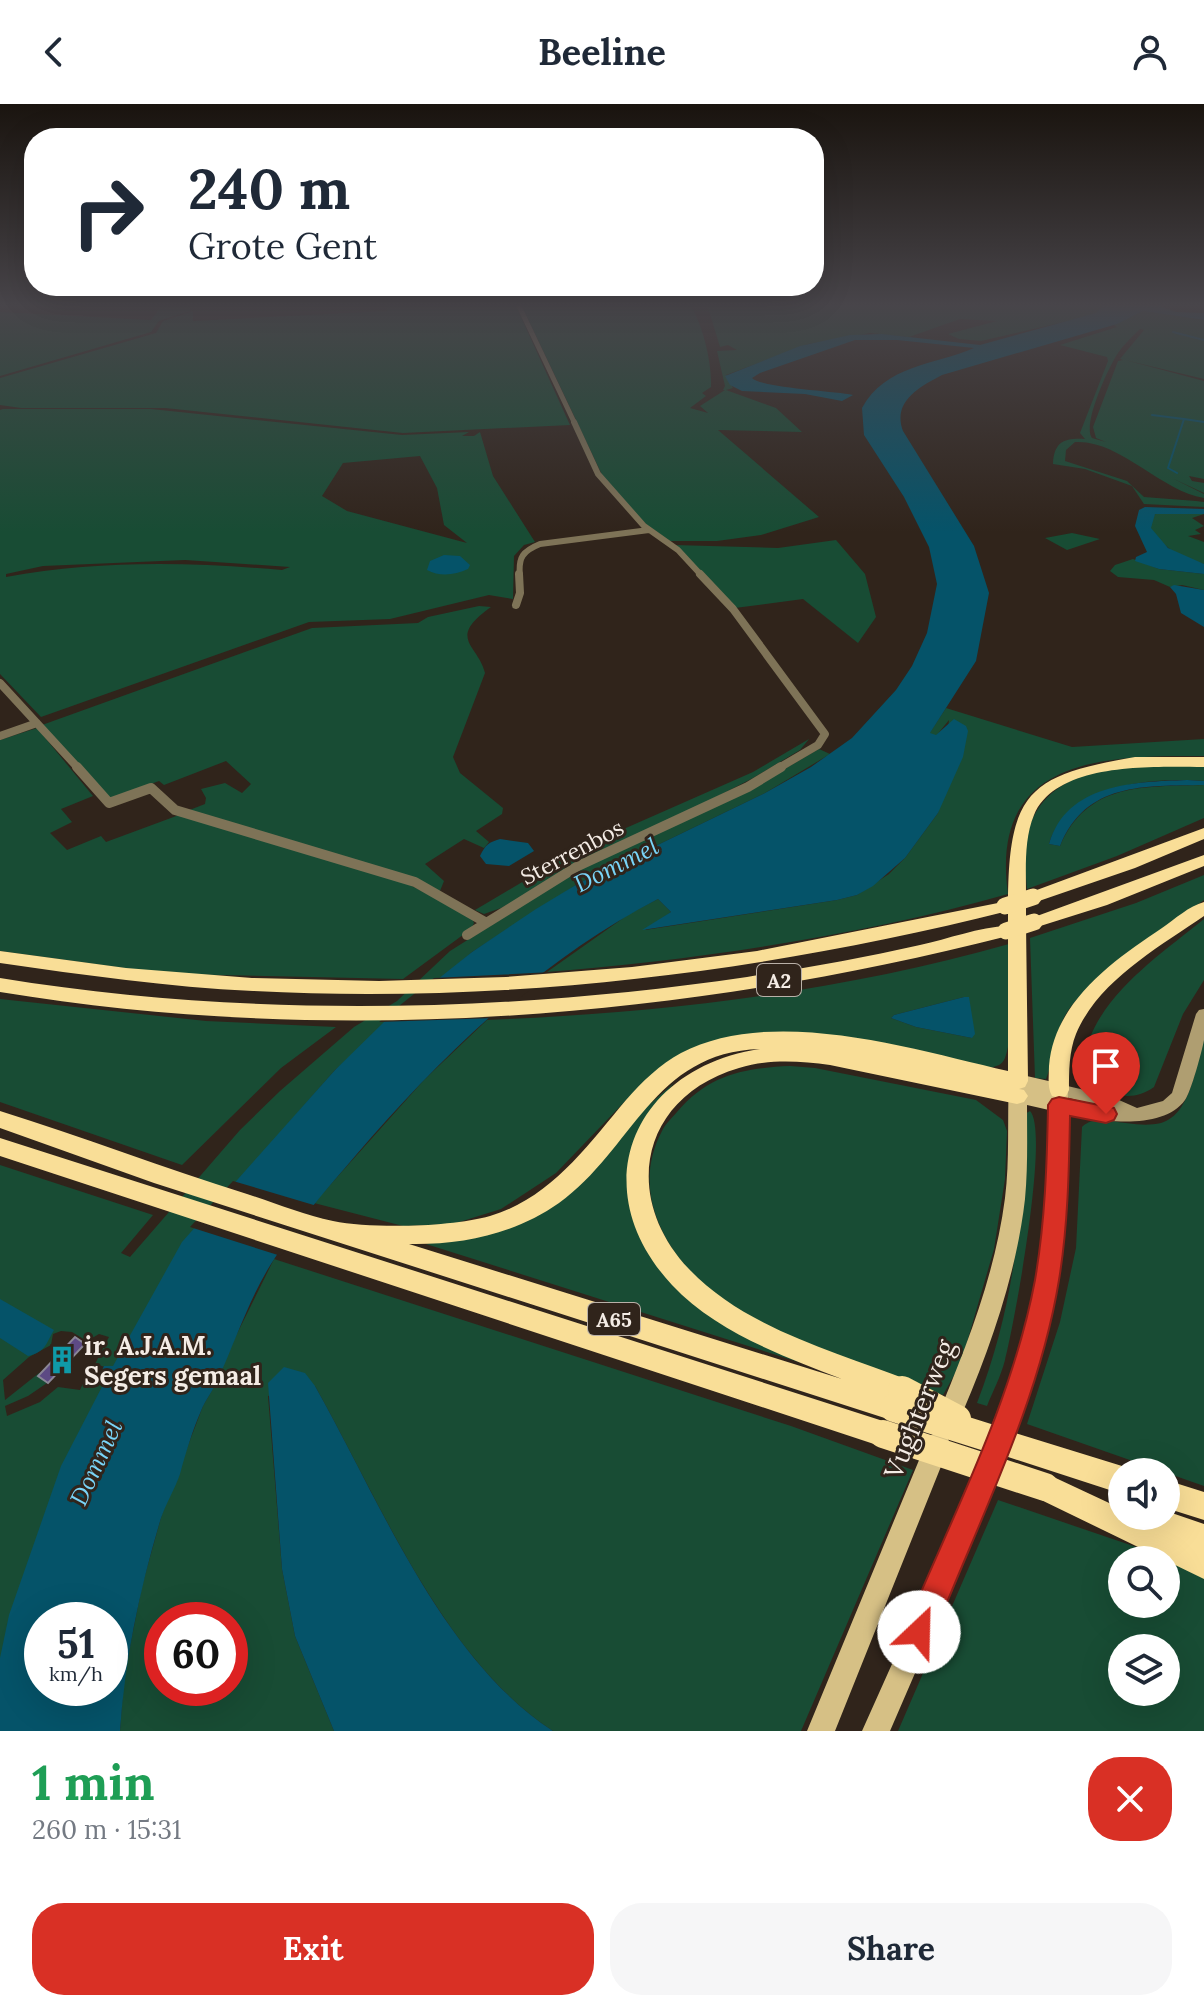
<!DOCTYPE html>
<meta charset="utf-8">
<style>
:root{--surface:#fff;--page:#f6f6f7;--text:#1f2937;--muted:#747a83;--accent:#d93025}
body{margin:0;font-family:Lora,serif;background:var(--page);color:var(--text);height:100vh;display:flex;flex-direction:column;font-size:30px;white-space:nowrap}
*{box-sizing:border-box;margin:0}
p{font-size:26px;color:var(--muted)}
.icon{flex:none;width:44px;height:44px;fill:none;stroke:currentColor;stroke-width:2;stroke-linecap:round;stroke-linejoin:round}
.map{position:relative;height:1627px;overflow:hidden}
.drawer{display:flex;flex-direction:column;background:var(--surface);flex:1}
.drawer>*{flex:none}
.hud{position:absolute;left:24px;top:24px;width:800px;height:168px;border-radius:32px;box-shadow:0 8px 32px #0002;background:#fff;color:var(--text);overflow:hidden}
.tools{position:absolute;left:1108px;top:1354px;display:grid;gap:16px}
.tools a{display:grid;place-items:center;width:72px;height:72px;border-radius:50%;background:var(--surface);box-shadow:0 8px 32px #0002;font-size:40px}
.speed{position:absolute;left:24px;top:1498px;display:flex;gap:16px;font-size:40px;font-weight:700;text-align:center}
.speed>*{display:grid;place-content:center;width:104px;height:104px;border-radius:50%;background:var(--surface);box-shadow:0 8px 32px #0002;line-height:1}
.speed small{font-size:20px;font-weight:400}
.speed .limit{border:12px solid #d22;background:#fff;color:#111}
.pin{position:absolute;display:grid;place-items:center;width:68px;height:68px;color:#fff;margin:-82px -34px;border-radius:50% 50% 50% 0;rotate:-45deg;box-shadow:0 0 8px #0007}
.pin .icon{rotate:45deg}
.me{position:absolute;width:88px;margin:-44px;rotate:24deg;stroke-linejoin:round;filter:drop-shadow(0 0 6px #0008)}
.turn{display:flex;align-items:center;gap:28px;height:168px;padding:0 32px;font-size:36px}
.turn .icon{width:104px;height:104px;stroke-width:2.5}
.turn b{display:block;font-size:56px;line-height:68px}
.round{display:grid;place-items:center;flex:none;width:84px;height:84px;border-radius:32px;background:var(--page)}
.head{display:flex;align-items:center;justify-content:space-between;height:136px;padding:0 32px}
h1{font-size:48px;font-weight:700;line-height:60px;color:#1e9e55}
.primary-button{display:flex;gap:16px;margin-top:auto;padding:16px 32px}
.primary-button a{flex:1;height:92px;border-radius:32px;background:var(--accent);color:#fff;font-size:32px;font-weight:700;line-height:92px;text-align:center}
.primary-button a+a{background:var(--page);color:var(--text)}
header{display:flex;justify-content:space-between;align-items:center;height:104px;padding:0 32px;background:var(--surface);font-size:36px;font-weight:700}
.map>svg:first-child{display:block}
.green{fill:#184c34;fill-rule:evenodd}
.water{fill:#055369;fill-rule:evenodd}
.pier{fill:#30241b}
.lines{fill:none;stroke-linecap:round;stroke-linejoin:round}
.stream{stroke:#055369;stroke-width:2}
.building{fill:#5d4a84;stroke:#8a8696;stroke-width:2}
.street-far3{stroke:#7e7357;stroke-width:5}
.street-far2{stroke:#7e7357;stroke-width:6}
.street-far1{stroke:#7e7357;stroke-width:8}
.street{stroke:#7e7357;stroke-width:10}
.secondary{fill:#af9e71;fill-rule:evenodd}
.primary{fill:#d6c085;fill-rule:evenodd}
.highway{fill:#f9de97;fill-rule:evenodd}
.highway-bridge-far1{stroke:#f9de97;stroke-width:17}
.highway-bridge{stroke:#f9de97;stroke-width:28}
.route{fill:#d93025;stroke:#8d1f18;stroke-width:2}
.labels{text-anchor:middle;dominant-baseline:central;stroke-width:6;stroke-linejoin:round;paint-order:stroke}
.shield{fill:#30241b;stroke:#b9b0a8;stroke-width:2}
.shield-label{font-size:20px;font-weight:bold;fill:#f4ece5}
.street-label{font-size:22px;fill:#f4ece5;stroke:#30241b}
.water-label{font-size:24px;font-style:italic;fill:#79d4f7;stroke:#30241b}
.near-poi-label{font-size:26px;font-weight:bold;fill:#f4ece5;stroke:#30241b;text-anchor:start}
.near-street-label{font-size:26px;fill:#f4ece5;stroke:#30241b}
</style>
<header><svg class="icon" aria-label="back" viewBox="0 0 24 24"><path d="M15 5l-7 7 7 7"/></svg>Beeline<svg class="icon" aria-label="person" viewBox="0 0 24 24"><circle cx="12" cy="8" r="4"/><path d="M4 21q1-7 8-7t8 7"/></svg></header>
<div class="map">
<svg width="1204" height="1627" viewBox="0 0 1204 1627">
<rect width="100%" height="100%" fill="#30241b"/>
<path class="green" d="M163 200H190V207L159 217 151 228 0 272V208L151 216Z
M386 200H515L570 321 403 329 165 304H21L0 301V274L156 229 163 217 193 207V217L387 207Z
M521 200H690C703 222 712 258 711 283L702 289 706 292 690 304 708 309 700 302 725 286H723L725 282 717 247 737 246 728 241 720 243 707 200H1106L1099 208 1085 213 981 237 959 235 948 230 997 217 960 215 909 233 870 229 808 240 726 271 733 284 726 286 776 304 802 328 718 326 819 413 761 431 717 437H670L647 421 605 377Z
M1143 207 1204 216V275L1125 256 1204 277V375L1189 372 1192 377 1204 379V389L1174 375 1204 390V394C1161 387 1119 335 1075 338L1066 346 1065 357 1127 377 1144 393 1196 397 1204 398V403L1144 400 1132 382 1085 365 1053 360C1054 337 1065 334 1085 335L1080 329 1108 257 1107 253 1060 241 1117 223 1114 221ZM1140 225 1144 226 1120 255 1123 256 1118 257 1093 323 1096 334 1106 338 1092 334C1082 321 1108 264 1118 249 1124 240 1132 233 1140 225Z
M3 305H151L402 331 469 328 462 332H474L480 328 493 372 535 438 524 441 514 452 513 495 489 491 390 515 309 518 41 613 0 570V306ZM420 352 437 384 444 421 467 439 347 407 322 392 343 359ZM185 456 290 463 282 466C191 458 97 456 6 473V470L43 462Z
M1158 409 1204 410 1192 414 1204 422 1195 426 1201 430 1188 432 1204 438V460C1183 457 1162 442 1150 424L1153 411Z
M1072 429 1100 435 1067 446 1045 434Z
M836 436 865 470 876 513 858 539 803 495 735 504 674 441 778 444Z
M1133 455 1159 465 1204 470V486L1182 481 1170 483 1154 476 1118 473 1110 467 1115 461Z
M479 502 491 503C446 535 478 540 485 569L453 653 460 669 503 704 502 710 476 727 489 738 484 744 464 735 425 760 444 777 440 787 187 707 205 700 206 694 201 685 225 679 242 689 251 680 226 657 164 681 159 677 110 695 42 621 312 524 418 519 428 513Z
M946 604 1072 643 1204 635V652C1103 651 989 654 1008 790 864 831 698 856 547 868L629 810 658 795 671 808 645 826 837 796 857 791 889 770 905 754 938 709 949 616 936 632 929 630Z
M37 624 93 692 61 705 72 718 50 729 67 746 101 732 106 738 179 711 402 777 471 812 474 819 471 825 403 875 168 870 0 847V636Z
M809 635 800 646 753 674 501 804 484 810 475 806 576 746 753 668Z
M819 645 830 650 765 689 579 779 472 848 335 966 237 1078 113 1263 0 1563V1061L153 1111 121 1149 130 1153 240 1026 280 987 354 923 397 897 450 847 580 765 750 685ZM61 1227 72 1228 87 1237 99 1230 109 1233 95 1260 105 1263 100 1272 87 1271 80 1286 58 1283 40 1298 7 1312 5 1302 28 1292 47 1279V1275L39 1269 5 1296 3 1276 29 1253 51 1241 53 1230Z
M1204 661V677C1152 673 1067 680 1049 740L1060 742C1088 678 1143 683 1204 681V714L1117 752 1027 785C1026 769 1022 751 1026 735 1044 653 1138 662 1204 661Z
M1204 771V796C1168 821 1087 875 1066 910 1053 931 1055 953 1046 975L1035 974 1030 834 1136 799Z
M1204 815V876L1183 910 1154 983C1141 992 1129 994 1113 990 1074 981 1082 945 1098 917 1123 875 1167 845 1204 815Z
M1009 840C1010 870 1015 927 1005 954 1002 961 997 962 990 964L750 932 630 992 556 1069 501 1105 453 1120 403 1122 314 1099 424 976 487 916C662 909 840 888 1009 840ZM964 893H968L972 934 916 923 891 914 894 911Z
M0 895 206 917 336 923 281 964 182 1061 0 998Z
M1204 927V1382L1027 1320 1060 1218 1076 1144 1082 1023C1090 1015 1100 1016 1111 1017 1126 1019 1145 1023 1161 1019 1193 1010 1197 954 1204 927Z
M790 962 815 964 976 996 1003 1016 1007 1027 1005 1075 994 1145 961 1259 943 1291C848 1256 690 1217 655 1109 646 1082 648 1053 662 1027 665 1020 672 1014 677 1008 708 971 743 964 790 962Z
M674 979 646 1014 635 1036 648 1142 805 1260 426 1140 506 1125Z
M1030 1007C1050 1028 1014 1221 1005 1256 1001 1272 993 1287 987 1302L977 1299C1014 1203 1023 1113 1025 1010Z
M274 1155 791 1322 913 1366 801 1627H553C442 1555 379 1395 315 1282L268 1292 282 1465 295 1532 334 1627H120L124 1573 142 1482 162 1410 203 1302 218 1276 226 1252ZM162 1516H230V1584H162Z
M998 1396 1148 1447 1204 1471V1627H898ZM1122 1456H1166V1500H1122ZM1122 1544H1166V1588H1122Z"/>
<path class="water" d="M1106 200H1154L1176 208 1204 209V216L1143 207 1117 220 942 271C919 283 892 298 903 327L974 442 989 489 976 557 930 629 936 631 954 615 966 622 968 627 963 653 938 709 905 754 873 782 857 791 837 796 642 826 671 808 658 795C540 856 442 951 356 1051 326 1086 295 1121 271 1160 249 1195 235 1238 218 1275 214 1286 205 1296 201 1307 192 1328 186 1348 180 1370 175 1385 166 1399 161 1414 140 1484 125 1554 120 1627H0V1554L9 1511 61 1362 106 1275 99 1272 104 1262H113L182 1138 335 966 384 918 472 848 536 805 579 779 765 689 811 663 852 634 896 586 912 562 927 529 937 480 929 443 904 393 864 331 862 304C885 261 935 261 974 244L897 236H855L760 269 752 274C762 284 833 287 853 291L842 297 805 290 742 287 730 281 725 272 800 242 850 231 882 230 980 241 1096 209ZM42 1516H110V1584H42Z
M1145 403 1204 405V410H1155L1151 424 1168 444 1204 460V470L1159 465 1135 457 1136 453 1147 448 1135 422 1139 406Z
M444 451 460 452 470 461 468 465C455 471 440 473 427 466L430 457Z
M1174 481 1204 486V523L1181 509 1176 490 1170 483Z
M1187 676 1204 677V681C1144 682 1086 678 1060 742L1049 740C1067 679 1134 678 1187 676Z
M500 735 528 739 534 747 509 762 486 760 480 752C485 741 489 738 500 735Z
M964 893H969L975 930 972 934 916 923 891 914 894 911Z
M0 1195 54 1226C46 1239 46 1248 28 1252L0 1234Z
M284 1263 305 1269 315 1282C379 1395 441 1554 553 1627H334L295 1532 282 1465 268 1279Z"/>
<path class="pier" d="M552 868 495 914 379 918 434 874Z
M233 1077 317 1102 281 1152 190 1123Z"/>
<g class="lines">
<path class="stream" d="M1173 228 1204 236
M1152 311 1184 315
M1177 369 1168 364 1184 315 1204 318"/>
</g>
<path class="building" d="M75 1233 85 1240 48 1279 38 1272Z"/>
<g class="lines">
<path class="street-far3" d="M518 200 575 320"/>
<path class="street-far2" d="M574 318 598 370 644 422 678 446 702 472
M520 472C518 453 523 447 540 440L649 426"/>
<path class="street-far1" d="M700 470 733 505 825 630 818 641 777 665
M516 501 520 489 519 470
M0 579 79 665
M0 632 37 619"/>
<path class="street" d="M77 663 109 699 151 684 175 706 415 778 485 818
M467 831 578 762 748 683 781 663"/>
<path class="secondary" d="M1204 905C1204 915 1204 926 1204 936 1202 947 1191 988 1185 996 1161 1030 1086 1016 1053 1006L1051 1001 1053 996 1059 995 1101 1002 1053 990 1051 986 1053 982 1059 980 1110 992 1137 1004 1163 997 1172 989 1196 910 1199 906Z"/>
<path class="primary" d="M1018 970 1066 981 1068 986 1067 1109 1058 1179 1036 1265 954 1479 890 1627H862L931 1473 1014 1265 1036 1179 1047 1109 1049 1006 1027 1001C1027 1032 1028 1064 1025 1095 1016 1174 987 1253 955 1326L947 1330 939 1326 935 1318C965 1246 995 1172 1005 1094 1010 1055 1007 1016 1009 977L1011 972Z
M938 1328 947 1332 950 1340 835 1627H807L929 1332Z"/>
<path class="highway" d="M1135 653H1204V663C1156 663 1057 657 1034 711 1024 735 1026 764 1026 790L1204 724V735L1135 764 1039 797 1026 796V816L1204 751V762L1107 801 1034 824 1026 820 1028 977 1025 983 1019 985 1024 986 1028 992 1024 998 1017 1000 830 961C799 957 769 955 739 964 640 993 621 1093 689 1165 746 1225 837 1248 911 1277L915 1286 911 1295 904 1297 907 1304 903 1313 894 1317 154 1079 0 1024V1007C83 1033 164 1064 247 1090 275 1099 304 1111 333 1117 373 1125 451 1123 490 1112 551 1094 587 1042 626 996 642 978 660 960 681 949 773 901 912 945 1008 967V832C682 915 333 943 0 888V874C245 914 502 909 747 873 805 864 863 854 920 841 948 835 979 823 1008 822V807C762 869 507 900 253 887 168 883 84 871 0 859V847L126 864 252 874 379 877 506 873 632 863 757 847 1008 797C1009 688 1029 671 1135 653ZM760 945C633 964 582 1084 672 1181 716 1228 783 1252 842 1275L409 1140C462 1141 515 1130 559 1099 633 1046 653 948 760 945Z
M1204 798V812C1159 843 1098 877 1076 930 1069 947 1069 968 1069 986L1066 992 1059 994 1052 992C1047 983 1049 972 1049 962 1054 898 1114 856 1162 824 1175 815 1189 802 1204 798Z
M0 1034 883 1317 893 1321 896 1330 893 1339 883 1343 0 1052Z
M1002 1325 1122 1362 1133 1368H1122V1390L1002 1351 992 1347 988 1338 992 1329Z
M1045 1369 1122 1405V1412H1166V1407L1204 1420V1475L1035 1393 1031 1383 1035 1373Z
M1166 1376 1204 1388V1416L1166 1404Z"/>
<path class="highway-bridge-far1" d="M1005 802 1033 793
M1006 827 1034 818"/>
<path class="highway-bridge" d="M902 1286 957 1315
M894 1304 1002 1338
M883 1330 1045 1383"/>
</g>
<linearGradient id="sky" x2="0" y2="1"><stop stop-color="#1a140f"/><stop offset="0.47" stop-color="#48454a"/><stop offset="1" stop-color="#48454a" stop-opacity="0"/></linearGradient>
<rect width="1204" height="428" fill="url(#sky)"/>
<path class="route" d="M1059 993 1114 1004 1117 1010 1114 1016 1106 1019 1070 1012C1069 1067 1068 1121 1059 1176 1039 1299 980 1414 935 1528L930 1539 919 1544 908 1539 904 1528C951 1414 1012 1299 1035 1176 1045 1118 1047 1060 1048 1001L1052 995Z"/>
<defs>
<symbol id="building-bare" viewBox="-9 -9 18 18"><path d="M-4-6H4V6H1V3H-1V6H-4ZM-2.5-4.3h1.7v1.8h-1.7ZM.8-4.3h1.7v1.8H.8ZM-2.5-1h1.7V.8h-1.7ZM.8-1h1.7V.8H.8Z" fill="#0f9aa8" stroke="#30241b" stroke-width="2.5" paint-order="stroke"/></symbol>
</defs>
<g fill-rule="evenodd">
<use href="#building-bare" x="42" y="1236" width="40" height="40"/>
</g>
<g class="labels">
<g class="shield">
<rect x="757" y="860" width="44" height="32" rx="6"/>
<rect x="588" y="1199" width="52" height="32" rx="6"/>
</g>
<g class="shield-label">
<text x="779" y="876">A2</text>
<text x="614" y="1215">A65</text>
</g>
<g class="street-label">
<text transform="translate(572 748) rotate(-28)">Sterrenbos</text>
</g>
<g class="water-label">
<text transform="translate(616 761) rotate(-27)">Dommel</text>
<text transform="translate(96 1359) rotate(-65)">Dommel</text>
</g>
<g class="near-poi-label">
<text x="84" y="1241">ir. A.J.A.M.<tspan x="84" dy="30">Segers gemaal</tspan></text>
</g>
<g class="near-street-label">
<text transform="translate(919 1305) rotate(-68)">Vughterweg</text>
</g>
</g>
</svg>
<div class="tools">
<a><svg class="icon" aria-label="sound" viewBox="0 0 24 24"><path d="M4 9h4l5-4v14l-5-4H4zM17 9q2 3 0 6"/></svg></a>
<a><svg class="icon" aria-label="search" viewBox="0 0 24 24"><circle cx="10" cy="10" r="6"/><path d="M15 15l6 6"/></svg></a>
<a><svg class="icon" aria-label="layers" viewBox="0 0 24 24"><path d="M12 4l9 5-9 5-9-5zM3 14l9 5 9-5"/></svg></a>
</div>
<div class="speed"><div>51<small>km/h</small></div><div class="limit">60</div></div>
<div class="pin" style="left:1106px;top:1010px;background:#d93025"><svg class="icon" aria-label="arrive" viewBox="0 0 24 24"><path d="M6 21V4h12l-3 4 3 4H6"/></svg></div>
<svg class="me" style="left:919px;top:1528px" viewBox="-20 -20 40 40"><circle r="19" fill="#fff"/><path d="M0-13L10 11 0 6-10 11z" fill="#d93025"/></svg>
<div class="hud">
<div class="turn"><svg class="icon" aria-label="right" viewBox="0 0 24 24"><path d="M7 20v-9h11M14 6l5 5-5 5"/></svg><div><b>240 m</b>Grote Gent</div></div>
</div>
</div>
<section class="drawer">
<div class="head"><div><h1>1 min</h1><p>260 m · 15:31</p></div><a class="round" style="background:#d93025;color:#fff"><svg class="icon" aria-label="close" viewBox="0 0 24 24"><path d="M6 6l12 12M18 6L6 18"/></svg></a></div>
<div class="primary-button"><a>Exit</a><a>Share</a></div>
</section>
